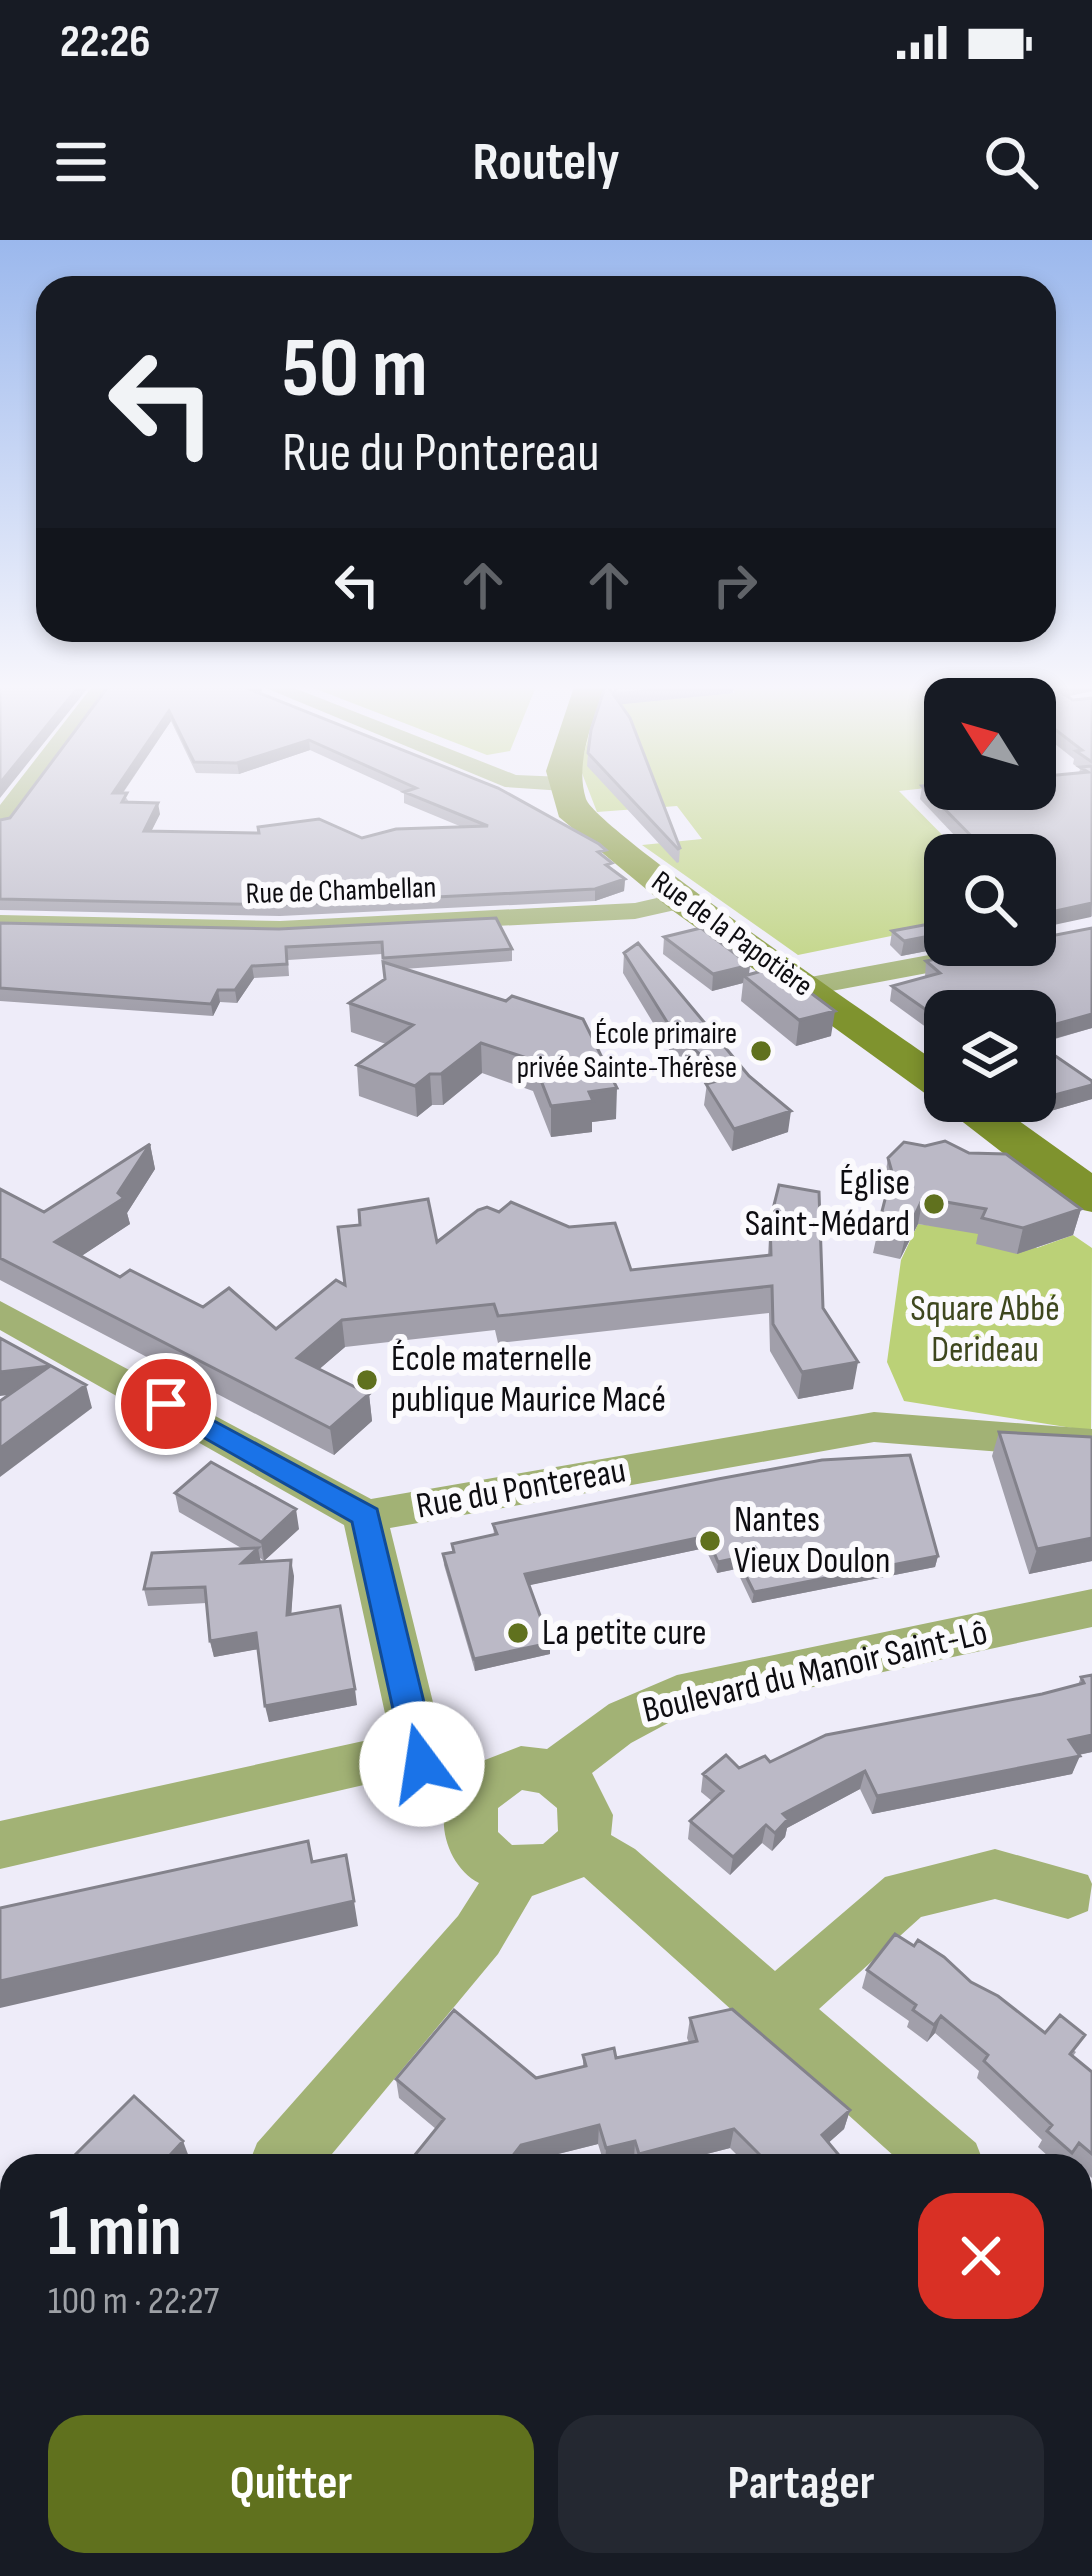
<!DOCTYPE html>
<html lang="fr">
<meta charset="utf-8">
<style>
:root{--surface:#171b24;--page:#242831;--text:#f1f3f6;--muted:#9ea1a6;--accent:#60711e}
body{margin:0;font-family:"Sofia Sans Condensed",sans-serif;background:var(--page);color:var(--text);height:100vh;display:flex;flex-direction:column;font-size:45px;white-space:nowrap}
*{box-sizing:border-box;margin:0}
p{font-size:39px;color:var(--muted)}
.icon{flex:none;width:66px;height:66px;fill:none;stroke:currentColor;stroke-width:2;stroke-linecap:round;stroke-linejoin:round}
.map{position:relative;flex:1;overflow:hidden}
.drawer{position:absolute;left:0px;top:1914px;width:1092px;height:423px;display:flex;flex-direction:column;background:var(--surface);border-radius:36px 36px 0 0;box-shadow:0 6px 18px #0003}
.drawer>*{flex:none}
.top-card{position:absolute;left:36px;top:36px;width:1020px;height:366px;border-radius:36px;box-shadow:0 6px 18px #0003;background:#171b24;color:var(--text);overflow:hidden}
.needle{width:78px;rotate:307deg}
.tools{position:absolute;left:924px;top:438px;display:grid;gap:24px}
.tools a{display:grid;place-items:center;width:132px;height:132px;border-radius:24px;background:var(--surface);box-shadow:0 6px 18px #0003;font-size:60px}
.pin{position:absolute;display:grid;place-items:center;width:102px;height:102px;color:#fff;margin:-51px;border:6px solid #fff;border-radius:50%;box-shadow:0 3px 12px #0007}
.me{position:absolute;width:132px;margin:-66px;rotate:346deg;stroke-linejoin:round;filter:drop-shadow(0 0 9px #0008)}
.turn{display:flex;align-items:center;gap:42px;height:252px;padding:0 48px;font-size:54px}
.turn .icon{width:156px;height:156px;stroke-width:2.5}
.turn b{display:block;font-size:84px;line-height:102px}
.lanes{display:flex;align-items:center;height:114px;padding:0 48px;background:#0003;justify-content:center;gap:60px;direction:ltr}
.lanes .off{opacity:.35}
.round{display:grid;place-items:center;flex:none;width:126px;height:126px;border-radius:36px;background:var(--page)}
.headline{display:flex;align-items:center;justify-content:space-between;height:204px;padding:0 48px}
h1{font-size:72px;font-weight:700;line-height:90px}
.primary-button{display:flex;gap:24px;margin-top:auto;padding:24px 48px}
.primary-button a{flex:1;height:138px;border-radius:36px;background:var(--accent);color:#fff;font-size:48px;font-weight:700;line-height:138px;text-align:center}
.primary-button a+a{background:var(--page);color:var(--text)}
.status{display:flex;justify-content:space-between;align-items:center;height:84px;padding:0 60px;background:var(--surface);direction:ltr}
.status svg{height:33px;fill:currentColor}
header{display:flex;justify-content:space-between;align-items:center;height:156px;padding:0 48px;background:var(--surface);font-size:54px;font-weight:700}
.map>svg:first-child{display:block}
.green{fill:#bbd177}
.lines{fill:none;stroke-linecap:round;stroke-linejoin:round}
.street{fill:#a2b275;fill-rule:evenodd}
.secondary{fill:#7f932e;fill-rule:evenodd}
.wall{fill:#a19faa;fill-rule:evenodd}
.shaded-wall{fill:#83828b}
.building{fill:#bbb9c6;stroke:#83828b;stroke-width:3;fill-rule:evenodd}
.route{fill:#1a73e8;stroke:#114b97;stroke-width:3}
.poi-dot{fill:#60711e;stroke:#fbfafd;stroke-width:4.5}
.labels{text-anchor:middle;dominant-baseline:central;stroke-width:12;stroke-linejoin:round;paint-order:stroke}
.far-street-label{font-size:30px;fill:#0e0d11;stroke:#fbfafd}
.far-poi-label{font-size:30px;fill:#0e0d11;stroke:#fbfafd;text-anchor:end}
.poi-label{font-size:36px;fill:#0e0d11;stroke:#fbfafd;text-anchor:start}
.park-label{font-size:36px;fill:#3e471e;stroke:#fbfafd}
.street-label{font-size:36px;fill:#0e0d11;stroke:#fbfafd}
</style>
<div class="status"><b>22:26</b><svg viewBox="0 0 49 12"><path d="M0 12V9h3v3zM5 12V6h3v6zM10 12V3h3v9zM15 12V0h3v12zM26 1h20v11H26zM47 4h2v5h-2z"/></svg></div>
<header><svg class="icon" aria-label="menu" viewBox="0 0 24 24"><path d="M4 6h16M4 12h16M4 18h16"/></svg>Routely<svg class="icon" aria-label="search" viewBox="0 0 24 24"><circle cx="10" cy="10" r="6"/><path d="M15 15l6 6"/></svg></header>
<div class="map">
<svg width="1092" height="2336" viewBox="0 0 1092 2336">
<rect width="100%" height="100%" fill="#eeecf9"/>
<path class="green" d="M303 444H537L510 511 487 515Z
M729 444H951L969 459H945V546L899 551 962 615H945V685L798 715 642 605 702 599 677 566 597 572 580 528 598 462 735 453Z
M918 984 1022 996 1037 1008 1073 995 1092 1008 1091 1191 904 1161 887 1122 901 1020Z"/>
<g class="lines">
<path class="street" d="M94 444H115L9 587 0 589V565Z
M256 444H284L516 535 564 537 576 544 564 551 505 547Z
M683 652 697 660 693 666 635 679 280 697 0 691V675L280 681 635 663Z
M1035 698 1043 705 1029 714 805 756 790 747 805 738 983 705H1035Z
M0 1061 371 1259 874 1172 1092 1189V1219L874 1202 390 1288 445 1511 472 1525 521 1506 547 1509 609 1464 677 1435 1092 1349V1387L683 1475 631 1503 592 1533 613 1575 611 1595 635 1609 775 1731 885 1637 995 1609 1088 1635 1092 1644 1088 1671 1068 1679 995 1659 921 1677 819 1769 976 1903 985 1926H905L584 1637 532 1656 498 1714 322 1926H248L257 1903 458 1676 479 1643C452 1629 438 1592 446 1564L414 1546 368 1544 0 1629V1581L368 1500 391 1501 344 1285 0 1090ZM522 1550 539 1553 557 1568 558 1591 543 1604 512 1605 498 1592V1568Z
M1080 2008 1092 2013V2087L1080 2082Z
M12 2202V2285L0 2290V2207Z
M1092 2292V2336H1049L1054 2325H1080V2297Z"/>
<path class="secondary" d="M575 444H605C594 481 574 521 586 559 596 589 897 794 945 828V861H991L1092 933V972L1074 968 937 862 669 668 559 577 546 531Z"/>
</g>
<path class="wall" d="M110 444H261L262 451 258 453 606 619 612 630 625 639 624 651 595 661 280 676 0 670V580L10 578ZM171 481 196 533 239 534 310 510 404 553V563L462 587 362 598 151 591 160 574 129 562 123 553Z
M982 444H1092V451L1067 456 1073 460 1092 458V677L1035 615H973L920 559 922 546 1079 533 1080 529 1073 524 1074 519 1035 488V459H998L982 446Z
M733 453 620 464 680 608 679 622 677 623 587 526 588 513 614 456Z
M0 683 512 709V721L404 729 616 879 592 882V892L551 897 533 851 482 833 443 865H432L417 877 359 856 357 825 386 804 351 792 349 763 385 739 382 714 288 720 289 736 254 738 237 763 220 762 213 776 0 761Z
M1092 688V788L1038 804 1092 841V859L1047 872 1031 861H1035V771H945V801L890 761 892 746 925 737 926 721 1007 705H1035V699Z
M892 691 945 705H958L901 716 890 705Z
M664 697 750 725 749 735 831 796 796 806 741 761 743 743 712 751 663 714Z
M624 713 788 892 732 911 704 865 707 843 670 811 623 733Z
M150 904 155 929 127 973 130 984 81 1016 120 1037 203 1067 276 1089 345 1045 437 1002 631 1030 768 1015 770 981 823 1068 853 1149 798 1159 770 1111 769 1073 498 1103 495 1090 345 1107 319 1129 369 1154 372 1181 334 1215 0 1040V949L44 972Z
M888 918 1081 969 1073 995 1017 1014 976 1004 978 994 918 984 900 1019 873 1013 886 954 884 943Z
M999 1192 1092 1197V1321L1029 1334 992 1216Z
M718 1239 938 1316 935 1327 752 1363 736 1329 717 1333 705 1308 529 1345 550 1403V1414L475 1431 444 1325 443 1314 453 1312 452 1304 494 1295 493 1284Z
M175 1253 299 1289 264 1321 260 1318 261 1322 294 1336 291 1375 357 1465 269 1482 258 1409 214 1417 210 1401 207 1363 148 1366 144 1349 243 1309 179 1272Z
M1092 1435V1512L1079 1515 1072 1534 872 1574 860 1549 787 1588 785 1597 772 1611 762 1603 730 1635 688 1599 690 1581 712 1561 701 1552 703 1534 770 1522 1078 1445 1081 1437Z
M867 1730 971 1742 1076 1812 1073 1816 1092 1832V1938L1070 1919 1065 1926H1059L1038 1907 1042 1900 977 1838 979 1831 935 1793 927 1802 907 1787 909 1781 862 1748Z
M690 1778 850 1870 844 1889 828 1903 848 1926H748L730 1908 660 1926H636L634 1919 605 1926 598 1904 522 1923 520 1926H406L436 1889 399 1858 396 1839 536 1838 583 1827V1815L616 1818 689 1803 687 1798Z"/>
<path class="shaded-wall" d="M81 444H91L0 558V543Z
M255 444H261L262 451 248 458 247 448Z
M723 444H734L733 453 614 465V454Z
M1070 444H1092V451L1060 458 1059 451 1063 445Z
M169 471 171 481 115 564 113 553Z
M309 500 310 510 239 534 237 523Z
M158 563 160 574 146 602 144 591Z
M625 639 624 651 595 661V649Z
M1092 663 1091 677 1035 689 1037 675Z
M945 693V705H958L901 716 904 701Z
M750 725 748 740 744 736 743 743 712 751 713 734Z
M252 726 254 738 237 763 235 750Z
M218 750 220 762 213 776 211 764Z
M835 771 831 796 796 806 799 780Z
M1092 774V788L1035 804V790Z
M481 803 482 833 443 865 441 834Z
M430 834 432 865 417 877 415 846Z
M1092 845V859L1047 872 1051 856Z
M617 848 616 879 592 882V892L551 897V866L589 852Z
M791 871 788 892 732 911 734 889Z
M150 904 155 929 127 973 130 984 62 1029 55 1002 118 953Z
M923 958 918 984 900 1019 906 994Z
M1081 969 1073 995 1017 1014 1023 988Z
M342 1080 345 1107 301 1145 297 1118Z
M858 1122 853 1149 798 1159 802 1132Z
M50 1126 57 1149 0 1156V1132Z
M86 1145 92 1168 0 1237V1208Z
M369 1154 372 1181 334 1215 330 1188Z
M296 1269 299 1289 264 1321 261 1302Z
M707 1296 705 1308 526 1346 525 1334Z
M1092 1298V1321L1029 1334 1037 1309Z
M258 1308 261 1324 242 1323Z
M938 1316 935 1327 752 1363 754 1352Z
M737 1318 736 1329 717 1333 718 1322Z
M291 1320 294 1336 290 1392 287 1375Z
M256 1393 259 1409 214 1417 210 1401Z
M550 1403V1414L475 1431 474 1419Z
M355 1449 357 1465 269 1482 265 1466Z
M1092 1495V1512L1062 1518 1069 1500Z
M1080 1516 1072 1534 872 1574 877 1556Z
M865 1531 860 1549 787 1588 785 1597 772 1611 775 1593 783 1574Z
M766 1585 762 1603 730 1635 733 1617Z
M354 1661 358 1686 0 1768V1741Z
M941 1776 935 1793 927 1802 934 1785Z
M850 1870 844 1889 816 1914 822 1895Z
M599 1885 598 1904 522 1923 520 1926H505L521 1905Z
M734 1889 730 1908 660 1926H638L639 1914Z
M183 1901 189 1917 181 1926H160Z
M635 1901 634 1919 605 1926 606 1908Z
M3 1959 12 1974V2113L0 2116Z
M153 2325H161L153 2336H144Z"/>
<path class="building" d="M0 444H81L0 543Z
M110 444H255L247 448 498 548 599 604 606 610 598 612 612 623 606 625 625 639 595 649 278 665 0 659V580L10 578ZM169 471 194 522 237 523 309 500 416 548 404 552 488 586 396 589 362 598 319 579 258 587 259 593 144 591 158 563 122 562 127 553H113Z
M606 444 630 478 680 608 678 609 588 513 591 490Z
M617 444H723L614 454Z
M997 444H1070L1063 445 1059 451 1073 460 1092 458V522L1076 511 1082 510 1035 474V459H1016Z
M1092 526V663L1037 675 1035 682V615H990L922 546 945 544V549H1035V537L1088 532 1080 527Z
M496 678 512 709 383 718 382 702 286 707 287 724 252 726 235 750H218L211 764 0 748V683L279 689Z
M945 681V693L904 701 892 691Z
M701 688 750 725 713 734 664 697Z
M1092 688V774L1035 790V771H945V783L892 746 940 733 926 721 1007 705H1035V699Z
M638 703 749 836 791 871 734 889 706 844 727 838 672 790 624 713Z
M383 722 506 761 512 756 583 779 617 848 589 852 593 861 551 866 533 820 481 803 441 834H430L415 846 357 825 413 785 349 763 385 739Z
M776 727 835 771 799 780 744 736Z
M1035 802 1092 841V845L1051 856 1035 846Z
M945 901 969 913 1006 914 1081 969 1023 988 982 978 986 969 923 958 906 994 878 987 892 932 888 918 904 902 925 906Z
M150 904 118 953 124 958 55 1002 120 1037 130 1030 203 1067 229 1048 276 1089 336 1040 345 1045 338 987 360 985 359 970 428 959 437 1002 478 970 487 967 499 972 511 962 569 987 615 983 631 1030 771 1015 770 981 779 945 819 952 823 1068 858 1122 802 1132 773 1084 772 1046 498 1076 494 1064 342 1080 297 1118 369 1154 330 1188 0 1018V949L44 972Z
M0 1098 86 1145 0 1208V1161L50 1126 0 1132Z
M999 1192 1092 1197V1298L1037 1309Z
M910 1215 938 1316 754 1352 737 1318 718 1322 707 1296 525 1334 550 1403 474 1419 443 1314 454 1312 452 1304 497 1294 493 1284 718 1239 822 1220Z
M211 1222 296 1269 261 1302 175 1253Z
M258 1308 242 1323 291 1320 287 1375 340 1366 355 1449 265 1466 256 1393 210 1401 205 1347 144 1349 152 1313Z
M1092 1435V1495L1069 1500 1080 1516 877 1556 865 1531 783 1574 788 1579 775 1593 766 1585 733 1617 690 1581 723 1551 703 1534 726 1515 739 1528 765 1516 770 1522 826 1495 1042 1454 1084 1443 1081 1437Z
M308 1601 312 1622 346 1615 354 1661 0 1741V1668Z
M895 1694 914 1706 918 1700 944 1717 971 1742 998 1756 1045 1793 1060 1775 1085 1795 1070 1814 1092 1832V1914L1079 1903 1072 1913 1047 1891 1052 1885 984 1821 988 1815 941 1776 934 1785 913 1770 916 1765 867 1730Z
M732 1769 850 1870 822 1895 848 1926H771L734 1889 639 1914 635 1901 606 1908 599 1885 521 1905 505 1926H406L444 1879 396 1839 454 1770 536 1838 586 1826 583 1815 614 1808 616 1818 697 1801 690 1778Z
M134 1856 183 1901 160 1926H64Z
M0 1959H3L5 2098 0 2100Z
M1080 2161 1092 2174V2225L1080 2238Z
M52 2325H153L144 2336H43Z
M344 2325H491L495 2331 490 2336H350Z
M753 2325 773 2326 919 2325 908 2336H743Z"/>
<linearGradient id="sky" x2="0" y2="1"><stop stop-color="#9bb8ed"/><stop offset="0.58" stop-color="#f7f6fc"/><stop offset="1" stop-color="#f7f6fc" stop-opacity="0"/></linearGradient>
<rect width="1092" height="771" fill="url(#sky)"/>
<path class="route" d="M166 1155 377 1269 439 1524 434 1534 422 1538 410 1534 405 1524 352 1282 157 1171 153 1164Z"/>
<g class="poi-dot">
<circle cx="761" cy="811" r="12"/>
<circle cx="934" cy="964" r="12"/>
<circle cx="367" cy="1140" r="12"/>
<circle cx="710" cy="1301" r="12"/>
<circle cx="518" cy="1393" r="12"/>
</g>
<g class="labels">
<g class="far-street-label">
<text transform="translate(341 651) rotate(-2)">Rue de Chambellan</text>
<text transform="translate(732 694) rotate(36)">Rue de la Papotière</text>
</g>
<g class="far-poi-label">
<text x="737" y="794">École primaire<tspan x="737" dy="34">privée Sainte-Thérèse</tspan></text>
</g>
<g class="poi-label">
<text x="910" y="943" text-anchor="end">Église<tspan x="910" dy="41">Saint-Médard</tspan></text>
<text x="391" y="1119">École maternelle<tspan x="391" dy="41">publique Maurice Macé</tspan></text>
<text x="734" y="1280">Nantes<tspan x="734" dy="41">Vieux Doulon</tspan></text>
<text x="542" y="1393">La petite cure</text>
</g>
<g class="park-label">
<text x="985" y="1069">Square Abbé<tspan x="985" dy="41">Derideau</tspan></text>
</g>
<g class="street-label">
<text transform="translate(521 1249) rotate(-10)">Rue du Pontereau</text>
<text transform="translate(815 1432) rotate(-13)">Boulevard du Manoir Saint-Lô</text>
</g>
</g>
</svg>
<div class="tools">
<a><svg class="needle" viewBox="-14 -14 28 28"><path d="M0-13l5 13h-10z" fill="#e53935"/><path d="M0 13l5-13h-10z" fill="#9ea1a6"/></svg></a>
<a><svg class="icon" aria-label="search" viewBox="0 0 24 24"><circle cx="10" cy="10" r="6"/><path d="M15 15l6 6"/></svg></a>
<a><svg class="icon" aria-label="layers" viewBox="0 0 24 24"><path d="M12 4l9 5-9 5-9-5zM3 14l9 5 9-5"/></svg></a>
</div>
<div class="pin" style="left:166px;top:1164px;background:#d93025"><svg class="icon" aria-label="arrive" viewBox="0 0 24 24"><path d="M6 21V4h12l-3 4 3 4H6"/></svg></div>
<svg class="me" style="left:422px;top:1524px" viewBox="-20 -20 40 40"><circle r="19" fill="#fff"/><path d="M0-13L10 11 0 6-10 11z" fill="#1a73e8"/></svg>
<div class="top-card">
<div class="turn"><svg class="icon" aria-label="left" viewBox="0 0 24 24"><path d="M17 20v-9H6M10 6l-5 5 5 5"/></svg><div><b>50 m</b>Rue du Pontereau</div></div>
<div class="lanes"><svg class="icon" aria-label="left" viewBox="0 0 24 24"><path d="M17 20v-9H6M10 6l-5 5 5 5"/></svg><svg class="icon off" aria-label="ahead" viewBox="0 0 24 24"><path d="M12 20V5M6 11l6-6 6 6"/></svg><svg class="icon off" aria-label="ahead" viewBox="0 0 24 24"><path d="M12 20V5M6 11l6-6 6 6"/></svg><svg class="icon off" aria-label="right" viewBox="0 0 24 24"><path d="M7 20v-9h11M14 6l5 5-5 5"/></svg></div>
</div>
<section class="drawer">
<div class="headline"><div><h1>1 min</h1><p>100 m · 22:27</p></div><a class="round" style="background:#d93025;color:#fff"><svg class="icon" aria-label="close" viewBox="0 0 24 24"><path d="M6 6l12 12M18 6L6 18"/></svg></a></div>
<div class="primary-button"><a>Quitter</a><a>Partager</a></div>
</section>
</div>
